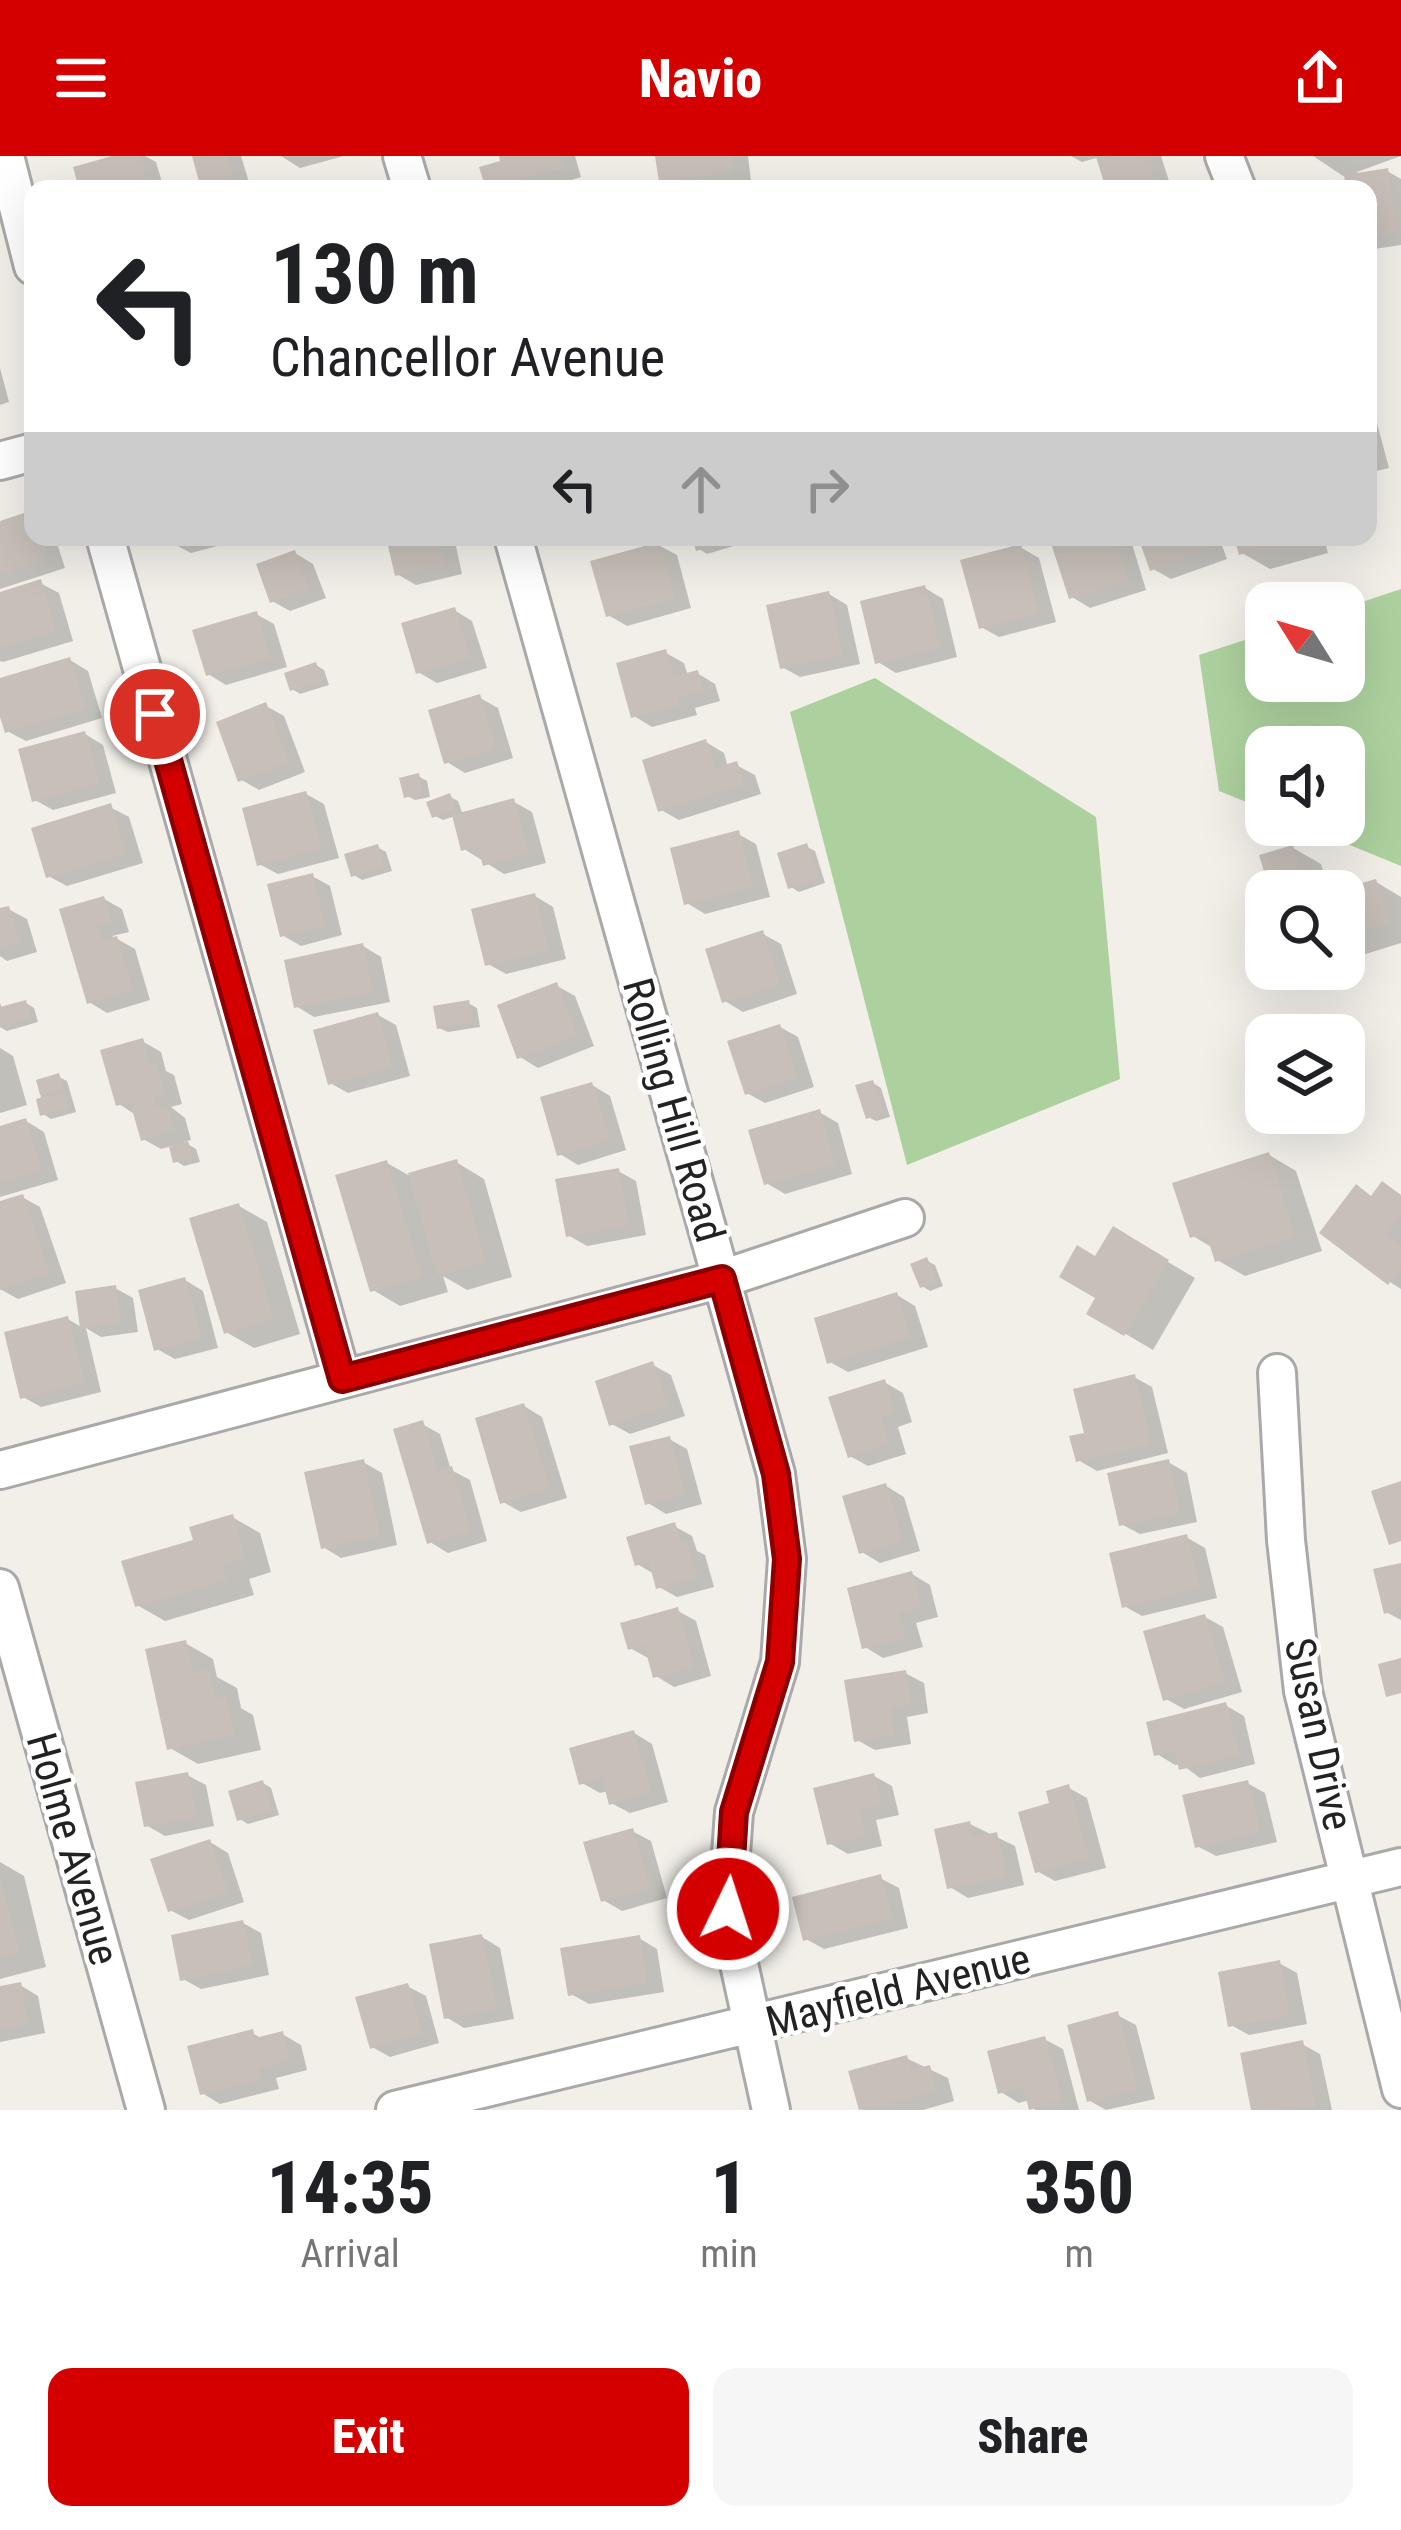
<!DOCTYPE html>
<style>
:root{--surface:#fff;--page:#f6f6f6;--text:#202124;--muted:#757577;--accent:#d40000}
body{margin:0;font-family:"Roboto Condensed",sans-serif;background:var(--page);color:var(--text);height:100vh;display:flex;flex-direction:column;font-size:45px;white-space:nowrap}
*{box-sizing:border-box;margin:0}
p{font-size:39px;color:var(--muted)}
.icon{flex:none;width:66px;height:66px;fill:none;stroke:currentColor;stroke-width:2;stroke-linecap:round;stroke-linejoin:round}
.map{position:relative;height:1954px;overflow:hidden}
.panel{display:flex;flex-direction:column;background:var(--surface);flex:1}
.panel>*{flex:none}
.top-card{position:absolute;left:24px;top:24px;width:1353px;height:366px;border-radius:24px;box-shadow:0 12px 48px #0002;background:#fff;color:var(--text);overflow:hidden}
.needle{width:78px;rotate:307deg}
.controls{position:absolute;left:1245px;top:426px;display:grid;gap:24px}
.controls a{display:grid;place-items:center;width:120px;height:120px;border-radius:24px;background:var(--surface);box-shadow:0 12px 48px #0002;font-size:60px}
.pin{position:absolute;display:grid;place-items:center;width:102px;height:102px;color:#fff;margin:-51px;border:6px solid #fff;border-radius:50%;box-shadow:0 3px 12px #0007}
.me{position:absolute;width:132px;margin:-66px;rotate:4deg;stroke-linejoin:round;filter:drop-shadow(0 0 9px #0008)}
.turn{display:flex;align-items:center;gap:42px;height:252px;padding:0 48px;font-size:54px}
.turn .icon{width:156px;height:156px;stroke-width:2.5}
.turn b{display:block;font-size:84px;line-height:102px}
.lanes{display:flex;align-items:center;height:114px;padding:0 48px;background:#0003;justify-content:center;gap:60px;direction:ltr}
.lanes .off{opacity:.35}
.eta{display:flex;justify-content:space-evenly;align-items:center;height:204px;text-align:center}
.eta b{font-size:72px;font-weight:800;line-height:84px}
.button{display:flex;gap:24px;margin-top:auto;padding:24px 48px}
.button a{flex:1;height:138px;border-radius:24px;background:var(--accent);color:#fff;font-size:48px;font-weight:800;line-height:138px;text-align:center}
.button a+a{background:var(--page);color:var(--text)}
header{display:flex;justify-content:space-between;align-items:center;height:156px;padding:0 48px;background:var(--accent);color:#fff;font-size:54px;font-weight:800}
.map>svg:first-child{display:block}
.forest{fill:#add19e}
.shadow{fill:#0003}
.building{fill:#c7bfb8}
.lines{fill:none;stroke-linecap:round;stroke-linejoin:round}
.minor-casing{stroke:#a9a9a9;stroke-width:42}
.minor{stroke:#fff;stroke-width:36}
.route-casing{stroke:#8a0000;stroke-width:30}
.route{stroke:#d40000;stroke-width:21}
.labels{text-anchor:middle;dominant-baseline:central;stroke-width:9;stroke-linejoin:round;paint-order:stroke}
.street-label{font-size:42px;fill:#222;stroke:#fff}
</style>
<header><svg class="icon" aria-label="menu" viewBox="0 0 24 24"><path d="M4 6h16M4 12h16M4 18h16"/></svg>Navio<svg class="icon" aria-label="share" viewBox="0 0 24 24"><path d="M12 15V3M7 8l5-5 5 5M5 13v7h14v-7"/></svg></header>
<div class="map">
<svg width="1401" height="1954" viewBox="0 0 1401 1954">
<rect width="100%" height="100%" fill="#f2efe9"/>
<path class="forest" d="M1401 433V710L1301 669H1344V591H1266V654L1219 635 1199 499 1266 477V525H1344V452Z
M875 522 1096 661 1120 923 907 1009 790 556Z"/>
<path class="shadow" d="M123 0H145L156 6 164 33H82Z
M195 0H241L251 33H204Z
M281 0H344L300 12Z
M502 0H575L581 21 543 33H489L483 13 504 7Z
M658 0H748L751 25 678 33 662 24Z
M1071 0H1161L1170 28 1178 33H1109L1100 1 1082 6Z
M1313 0H1401L1357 16 1358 19 1387 15 1401 23V89L1368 94V33H1349L1347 19 1343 20Z
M0 212 9 246 0 249Z
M1368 249 1373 252 1389 312 1368 317Z
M33 358V381H55L65 412 0 433V368Z
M171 381H251L191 397 172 387Z
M389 381H454L462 418 416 429 397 418Z
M695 381H735L737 389 707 398 699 393Z
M1053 381H1130L1146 434 1090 452 1072 441Z
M1141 381H1219L1227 403 1171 423 1153 413Z
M1237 381H1324L1328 397 1270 413 1242 397Z
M658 389 677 399 691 452 627 470 608 459Z
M1020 391 1039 402 1056 466 999 481 981 471Z
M295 397 313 408 326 442 290 455 272 445Z
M40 427 59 437 73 485 3 506 0 505V436L1 439Z
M925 432 943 443 957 501 896 517 878 506Z
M829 438 847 449 860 508 800 521 782 511Z
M454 454 472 465 487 512 437 527 418 516Z
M256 458 274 468 287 511 226 529 208 518Z
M666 497 684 507 688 520 697 517 715 528 720 545 695 552 697 559 652 571 634 560Z
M70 504 88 515 102 562 26 585 7 575 0 551V525Z
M316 509 324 514 329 529 300 538 292 533Z
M480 542 498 552 513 602 465 617 447 606Z
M266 550 284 560 305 616 259 634 240 623Z
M85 578 103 589 116 637 53 654 35 644Z
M706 586 724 597 728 611 736 609 755 619 761 638 679 664 661 654Z
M418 620 427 625 430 641 415 644 407 640Z
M306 638 324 648 339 702 278 718 259 708Z
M450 641 458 645 463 659 514 646 532 656 546 707 504 718 464 693 455 660 443 664 435 660Z
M110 651 129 661 143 707 67 730 48 720Z
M738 678 756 688 770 741 705 758 687 747Z
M377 691 386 696 392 715 362 724 354 719Z
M807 691 815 695 825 727 799 736 791 731Z
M1293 692 1321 708 1329 735H1274Z
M312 720 330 730 342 779 301 790 282 779Z
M1376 726 1401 741V787L1353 802 1344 797V736Z
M535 740 553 751 566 803 506 818 488 808Z
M104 743 122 753 129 776 112 780 135 793 150 844 107 857 89 846 63 755Z
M8 753 27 763 37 796 7 805 0 800V755Z
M763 778 781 788 797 838 743 856 725 845Z
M363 790 381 801 390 846 314 861 296 850Z
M557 830 575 840 594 890 538 912 520 901Z
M0 846 2 854 26 847 34 852 38 866 7 875 0 871Z
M468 847 477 852 480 871 448 876 439 872Z
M378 859 396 869 410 920 348 937 330 927Z
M780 871 798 881 814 931 765 947 747 937Z
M142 885 161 896 166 915 174 919 182 948 171 951 185 962 191 984 184 986 196 993 200 1006 184 1010 176 1005 172 990 161 993 143 983 136 959 119 948Z
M0 892 13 900 27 949 0 957Z
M59 921 67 925 76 956 51 963 43 958 39 926Z
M873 927 881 932 890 961 876 965 868 961Z
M592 929 610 940 626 994 578 1009 560 998Z
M819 956 838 967 852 1018 785 1038 766 1027Z
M26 965 44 976 58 1024 0 1041V973Z
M1269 999 1296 1015 1322 1095 1245 1120 1217 1104 1213 1092 1193 1080Z
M456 1006 484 1023 512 1121 467 1134 443 1120 448 1136 400 1150 373 1134 387 1007 410 1020Z
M618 1015 636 1025 646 1079 587 1090 568 1079Z
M1401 1039V1133L1390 1126 1373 1042Z
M22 1041 40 1051 66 1127 18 1143 0 1133V1048Z
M239 1050 267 1066 300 1178 254 1192 226 1176Z
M1114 1074 1195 1122 1153 1194 1090 1157 1099 1141 1096 1104Z
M927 1105 935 1109 943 1130 930 1135 922 1130Z
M185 1124 203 1135 218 1192 175 1203 157 1193Z
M115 1132 133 1142 138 1176 101 1181 86 1172 101 1236 41 1251 23 1241 68 1163 83 1172 79 1137Z
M897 1139 915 1150 928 1191 848 1216 830 1206Z
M653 1209 671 1219 685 1260 630 1278 612 1268Z
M1134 1221 1152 1231 1168 1297 1097 1315 1078 1304 1088 1279Z
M884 1226 903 1237 912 1266 898 1271 906 1298 868 1310 850 1300Z
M524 1250 542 1261 567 1342 521 1356 503 1346Z
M422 1268 440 1278 451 1314 470 1324 487 1385 448 1397 430 1386Z
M669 1283 687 1293 702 1348 666 1358 648 1347Z
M363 1306 382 1317 397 1389 341 1402 323 1391Z
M1168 1306 1187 1317 1197 1366 1140 1378 1121 1368Z
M886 1330 904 1341 920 1395 880 1407 862 1396Z
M232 1361 260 1377 271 1416 249 1423 254 1439 165 1465 137 1449 197 1386Z
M674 1370 692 1380 697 1395 705 1399 714 1431 677 1441 659 1431 656 1419 637 1408Z
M1186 1381 1205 1392 1217 1442 1142 1460 1124 1450Z
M1401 1410V1464L1386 1456Z
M912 1418 930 1429 938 1461 916 1467 923 1491 883 1502 865 1491Z
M678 1455 696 1465 711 1520 674 1531 656 1520 648 1502 630 1492Z
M1205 1461 1223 1471 1242 1536 1184 1553 1166 1543Z
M185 1487 213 1503 217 1521 237 1532 241 1552 253 1559 261 1594 198 1608 170 1592Z
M905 1517 924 1527 928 1557 907 1561 911 1588 875 1594 857 1584Z
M1225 1549 1244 1560 1255 1608 1200 1622 1181 1608 1175 1609 1157 1598Z
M634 1577 652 1588 668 1646 630 1657 611 1647 608 1635 600 1637 582 1627Z
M187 1619 206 1629 214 1670 165 1680 146 1669Z
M874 1620 892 1630 899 1659 876 1664 882 1690 848 1698 829 1687Z
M263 1627 271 1632 279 1659 248 1668 240 1663Z
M1247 1627 1265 1637 1277 1686 1216 1700 1197 1690Z
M1069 1632 1087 1642 1106 1712 1055 1725 1037 1715 1053 1649Z
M970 1668 1015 1690 1024 1729 968 1742 950 1731Z
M632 1675 651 1685 667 1742 622 1755 603 1744Z
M210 1686 228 1697 244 1746 189 1764 170 1754Z
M0 1706 24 1720 46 1811 0 1823Z
M880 1722 899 1732 908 1772 824 1793 806 1783Z
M243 1767 261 1777 269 1819 201 1833 183 1823Z
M482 1781 500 1792 514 1863 464 1872 446 1861Z
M639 1782 657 1793 664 1836 589 1848 571 1838Z
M1279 1807 1297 1817 1307 1868 1249 1879 1231 1869Z
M20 1829 38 1840 45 1877 0 1886V1833Z
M407 1830 426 1840 439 1887 390 1901 372 1891Z
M1117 1859 1136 1869 1155 1943 1106 1954 1090 1945Z
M252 1877 263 1883 282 1878 301 1889 307 1914 276 1922 279 1933 220 1948 202 1937Z
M1044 1883 1063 1893 1079 1954H1035L1029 1944 1019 1947 1001 1936Z
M1302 1888 1320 1898 1332 1954H1254L1244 1900Z
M906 1902 948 1922 954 1945 923 1954H862L852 1917Z"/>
<path class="building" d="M112 0H141L150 33H79L73 11Z
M192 0H227L237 33H201Z
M499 0H561L564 12 486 33 479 11 500 5Z
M655 0H732L734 16 659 26Z
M1149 0 1156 29 1170 25 1173 33H1106L1096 1Z
M1388 12 1398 77 1368 82V33H1346L1344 19Z
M33 354V381H41L48 402 0 418V365Z
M386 381H439L445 409 395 420Z
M692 381H729L730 385 696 395Z
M1049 381H1116L1129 424 1069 443Z
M1138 381H1206L1210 393 1150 415Z
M1234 381H1301V382L1239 399Z
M659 386 675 442 606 461 590 405Z
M1021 388 1039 457 979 473 960 404Z
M295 394 309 432 270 447 256 408Z
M41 423 56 475 0 492V436Z
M925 429 940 492 875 508 860 445Z
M829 435 843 498 780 513 766 449Z
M455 451 470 502 416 518 401 467Z
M257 455 270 502 206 520 192 474Z
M666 493 674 520 698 514 703 535 678 542 680 549 631 562 616 507Z
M70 501 86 552 5 577 0 561V522Z
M316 506 322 525 290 535 284 517Z
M480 538 496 593 444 608 428 554Z
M266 546 289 606 238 626 216 566Z
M85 575 100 627 32 646 18 593Z
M706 583 715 612 737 605 744 628 658 656 642 604Z
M419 617 423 637 404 642 399 622Z
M306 635 322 692 257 710 242 652Z
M450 637 456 653 432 662 426 646Z
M514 642 529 697 483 710 478 690 461 695 452 659Z
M111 647 126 698 46 722 31 672Z
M739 674 753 731 684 749 670 692Z
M807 687 819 723 788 733 777 697Z
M378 688 385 711 351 721 344 698Z
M1293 689 1307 735H1270L1259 699Z
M313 717 325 770 280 781 267 728Z
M1376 723 1390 767 1344 781V732Z
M535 737 549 794 485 810 471 753Z
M104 740 112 766 98 770 102 784 117 780 133 834 87 848 59 753Z
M9 750 20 786 0 792V752Z
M763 774 780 828 722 847 705 793Z
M363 787 373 836 294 852 284 804Z
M557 826 577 880 517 903 497 849Z
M26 844 31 862 0 871V851Z
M469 844 473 867 437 873 433 850Z
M378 856 393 911 328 929 313 874Z
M780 868 797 922 745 939 727 885Z
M143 882 150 907 156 905 165 938 154 941 157 951 167 949 175 974 141 985 130 946 116 950 100 894Z
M59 917 64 933 40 939 36 924Z
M873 924 884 957 866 963 855 929Z
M592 926 610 984 557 1000 540 941Z
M64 935 69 952 40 960 36 943Z
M820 953 835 1009 764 1029 748 974Z
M26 962 42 1014 0 1027V970Z
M188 985 193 1002 173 1007 169 991Z
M1269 996 1295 1080 1215 1106 1206 1077 1190 1082 1172 1027Z
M457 1003 486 1106 437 1120 408 1017Z
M387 1004 422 1121 370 1136 335 1019Z
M619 1012 629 1069 566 1081 555 1023Z
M1382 1025 1401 1039V1059L1387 1078 1401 1089V1112L1388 1129 1319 1077 1356 1028 1371 1040Z
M23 1038 49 1117 0 1134V1045Z
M239 1047 274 1163 224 1178 189 1062Z
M1113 1070 1169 1104 1124 1180 1086 1158 1095 1142 1059 1121 1077 1089 1095 1100Z
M927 1101 937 1126 920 1132 910 1108Z
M185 1121 202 1182 154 1195 138 1134Z
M116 1129 121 1166 80 1172 75 1135Z
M897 1136 911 1181 827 1208 814 1162Z
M68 1160 85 1227 20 1243 4 1176Z
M653 1205 668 1250 609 1270 595 1225Z
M1135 1218 1151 1288 1076 1306 1069 1280 1084 1277 1073 1233Z
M885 1223 895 1257 881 1261 889 1288 848 1302 828 1241Z
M524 1247 550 1333 500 1348 475 1262Z
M423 1264 438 1315 452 1310 471 1375 427 1388 393 1273Z
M670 1280 685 1338 645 1349 629 1290Z
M364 1303 380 1380 321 1393 304 1316Z
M1169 1303 1180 1357 1119 1370 1107 1317Z
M1401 1325V1385L1389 1389 1371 1335Z
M886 1327 903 1385 859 1398 842 1340Z
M233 1358 245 1401 223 1408 227 1424 135 1451 121 1405 193 1384 189 1371Z
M675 1366 681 1387 687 1386 697 1421 656 1433 649 1406 635 1410 626 1381Z
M1187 1378 1200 1432 1122 1452 1109 1397Z
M1401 1407V1453L1384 1458 1373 1413Z
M912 1415 922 1451 899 1457 906 1482 862 1493 847 1432Z
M678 1451 694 1511 653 1522 644 1489 628 1494 620 1467Z
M1205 1458 1225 1526 1163 1545 1143 1475Z
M186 1484 193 1516 209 1513 216 1542 226 1540 235 1578 167 1594 145 1493Z
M1401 1502V1537L1386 1541 1378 1508Z
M906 1514 911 1548 890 1552 894 1579 854 1586 844 1524Z
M1226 1546 1239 1599 1179 1614 1175 1596 1154 1600 1146 1566Z
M634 1574 651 1636 609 1649 602 1622 579 1629 569 1592Z
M188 1616 197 1661 144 1671 135 1626Z
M874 1617 882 1649 859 1655 866 1680 827 1689 813 1632Z
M263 1624 272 1655 237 1665 228 1635Z
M1248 1624 1260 1676 1195 1692 1182 1639Z
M1069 1628 1089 1702 1035 1717 1018 1656 1049 1647 1046 1635Z
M970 1665 973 1681 997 1676 1007 1720 947 1733 934 1673Z
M633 1672 650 1732 601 1746 583 1686Z
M210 1683 228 1736 168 1756 150 1703Z
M881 1718 892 1762 803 1785 792 1741Z
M0 1722 20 1796 0 1801Z
M243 1764 253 1809 180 1825 171 1779Z
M482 1778 497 1853 444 1863 429 1788Z
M640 1779 647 1827 568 1840 560 1792Z
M1280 1804 1290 1859 1228 1871 1218 1816Z
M21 1826 28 1868 0 1873V1830Z
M408 1827 422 1877 370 1893 355 1841Z
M1118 1855 1138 1933 1087 1946 1067 1869Z
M253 1873 255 1882 283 1875 290 1904 259 1913 262 1923 200 1939 187 1890Z
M1045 1880 1062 1944 1029 1954 1023 1931 998 1938 987 1895Z
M1303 1884 1316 1952 1251 1954 1240 1897Z
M907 1899 911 1914 930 1909 937 1936 859 1954 848 1915Z"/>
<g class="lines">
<defs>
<path id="minor" d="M5 0 33 110
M402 0 412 33
M1224 0 1237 33
M0 305 33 296
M105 381 342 1223
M513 381 776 1318 787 1403 780 1506 734 1656 727 1753 771 1954
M1277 1217 1286 1384 1303 1535 1401 1933
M0 1314 722 1123 905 1062
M0 1432 146 1954
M395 1954 1401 1711"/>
</defs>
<use href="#minor" class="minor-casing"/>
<use href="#minor" class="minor"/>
</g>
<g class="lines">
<defs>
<path id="route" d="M155 558 342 1223 722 1123 776 1318 787 1403 780 1506 734 1656 728 1753"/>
</defs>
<use href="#route" class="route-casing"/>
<use href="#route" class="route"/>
</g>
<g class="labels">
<g class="street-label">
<text transform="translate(674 954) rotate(74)">Rolling Hill Road</text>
<text transform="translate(1319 1578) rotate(78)">Susan Drive</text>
<text transform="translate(73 1693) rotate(74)">Holme Avenue</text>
<text transform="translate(898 1834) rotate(-14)">Mayfield Avenue</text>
</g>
</g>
</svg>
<div class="controls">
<a><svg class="needle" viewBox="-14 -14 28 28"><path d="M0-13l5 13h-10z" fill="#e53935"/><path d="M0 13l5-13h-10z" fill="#757577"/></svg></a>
<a><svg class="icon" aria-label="sound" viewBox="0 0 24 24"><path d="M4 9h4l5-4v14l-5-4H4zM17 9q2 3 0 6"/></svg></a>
<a><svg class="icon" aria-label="search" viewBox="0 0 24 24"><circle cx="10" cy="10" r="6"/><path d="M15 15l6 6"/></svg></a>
<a><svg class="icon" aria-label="layers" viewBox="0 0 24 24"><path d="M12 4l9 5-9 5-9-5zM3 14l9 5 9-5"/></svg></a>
</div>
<div class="pin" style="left:155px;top:558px;background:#d93025"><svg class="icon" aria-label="arrive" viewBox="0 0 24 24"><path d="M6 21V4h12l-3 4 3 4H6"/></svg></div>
<svg class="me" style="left:728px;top:1753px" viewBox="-20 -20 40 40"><circle r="17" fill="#d40000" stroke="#fff" stroke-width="3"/><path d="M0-11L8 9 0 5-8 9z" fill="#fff"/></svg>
<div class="top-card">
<div class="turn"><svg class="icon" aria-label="left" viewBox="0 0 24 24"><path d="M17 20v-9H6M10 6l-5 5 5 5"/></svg><div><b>130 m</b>Chancellor Avenue</div></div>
<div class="lanes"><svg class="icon" aria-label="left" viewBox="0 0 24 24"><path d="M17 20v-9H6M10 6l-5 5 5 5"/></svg><svg class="icon off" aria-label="ahead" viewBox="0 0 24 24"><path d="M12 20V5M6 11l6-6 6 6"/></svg><svg class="icon off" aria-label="right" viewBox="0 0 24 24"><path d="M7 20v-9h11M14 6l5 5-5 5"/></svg></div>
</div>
</div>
<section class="panel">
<div class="eta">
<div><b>14:35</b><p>Arrival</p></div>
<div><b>1</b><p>min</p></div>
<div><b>350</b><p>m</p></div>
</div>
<div class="button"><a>Exit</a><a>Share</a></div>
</section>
